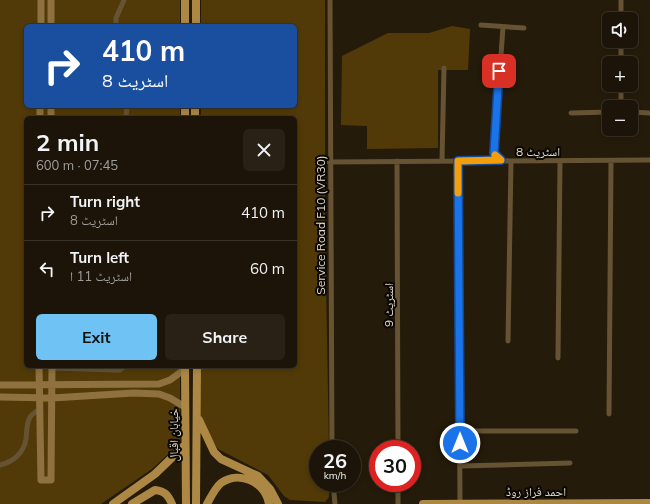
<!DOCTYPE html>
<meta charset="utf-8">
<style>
:root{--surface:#1c1408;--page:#292116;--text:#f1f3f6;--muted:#a09e9c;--line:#3a3329;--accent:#6fc2f4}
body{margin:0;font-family:Mulish,"Noto Naskh Arabic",sans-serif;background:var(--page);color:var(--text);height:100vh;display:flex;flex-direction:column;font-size:15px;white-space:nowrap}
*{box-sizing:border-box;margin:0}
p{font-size:13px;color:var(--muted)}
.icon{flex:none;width:22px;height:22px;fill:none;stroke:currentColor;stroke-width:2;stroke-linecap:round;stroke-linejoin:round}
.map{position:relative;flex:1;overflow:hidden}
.drawer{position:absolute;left:24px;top:116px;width:273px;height:252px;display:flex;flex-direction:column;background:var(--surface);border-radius:6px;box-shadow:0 2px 6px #0003,0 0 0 1px var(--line)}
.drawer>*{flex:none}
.hud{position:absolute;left:24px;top:24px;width:273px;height:84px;border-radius:6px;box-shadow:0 2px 6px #0003,0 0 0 1px var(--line);background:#1a4fa0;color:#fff;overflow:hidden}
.buttons{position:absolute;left:602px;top:12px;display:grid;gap:8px}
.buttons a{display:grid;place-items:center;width:36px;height:36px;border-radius:6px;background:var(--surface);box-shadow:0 2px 6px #0003,0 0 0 1px var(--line);font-size:20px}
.speed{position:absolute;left:309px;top:440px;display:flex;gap:8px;font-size:20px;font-weight:700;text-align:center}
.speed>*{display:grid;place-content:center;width:52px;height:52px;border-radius:50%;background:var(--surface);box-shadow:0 2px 6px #0003,0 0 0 1px var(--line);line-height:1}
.speed small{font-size:10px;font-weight:400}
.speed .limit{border:6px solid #d22;background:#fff;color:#111}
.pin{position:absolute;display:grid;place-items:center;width:34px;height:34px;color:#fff;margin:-17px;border-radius:8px;box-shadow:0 2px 6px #0006}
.me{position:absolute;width:44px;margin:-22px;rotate:0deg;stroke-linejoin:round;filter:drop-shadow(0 0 3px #0008)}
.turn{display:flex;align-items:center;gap:14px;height:84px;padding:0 12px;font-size:18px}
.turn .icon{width:52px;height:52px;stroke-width:2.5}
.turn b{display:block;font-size:28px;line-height:34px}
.round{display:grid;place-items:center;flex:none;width:42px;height:42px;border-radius:6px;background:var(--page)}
.overview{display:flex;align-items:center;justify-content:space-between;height:68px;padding:0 12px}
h1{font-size:24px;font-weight:700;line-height:30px}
.action{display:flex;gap:8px;margin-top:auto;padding:8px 12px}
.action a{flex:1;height:46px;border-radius:6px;background:var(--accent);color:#111;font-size:16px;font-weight:700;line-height:46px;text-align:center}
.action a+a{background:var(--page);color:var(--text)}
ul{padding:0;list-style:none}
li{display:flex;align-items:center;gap:12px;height:56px;padding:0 12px;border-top:1px solid var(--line)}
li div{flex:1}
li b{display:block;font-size:15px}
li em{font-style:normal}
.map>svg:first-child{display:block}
.green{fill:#523a08}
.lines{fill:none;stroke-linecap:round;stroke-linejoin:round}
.street{stroke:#655334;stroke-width:5}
.secondary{stroke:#8e713e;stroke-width:7}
.primary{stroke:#ad8845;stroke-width:8}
.route-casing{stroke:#114b97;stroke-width:10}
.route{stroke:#1a73e8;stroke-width:7}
.slow{stroke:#f59e0b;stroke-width:7}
.labels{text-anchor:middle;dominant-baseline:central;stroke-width:4;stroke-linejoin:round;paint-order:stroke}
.street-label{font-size:12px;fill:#e2dbd1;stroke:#0b0702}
</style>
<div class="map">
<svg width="650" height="504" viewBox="0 0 650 504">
<rect width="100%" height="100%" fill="#251b0a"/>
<path class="green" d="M0 0H180V26H26V106H180V118H26V366H180V440L178 445 152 469 101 504H0Z
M201 0H325V228L329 449H318V483H329V497L325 502 290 500 284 496 268 475 218 449 198 418V366H295V118H201V106H295V26H201Z
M452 26 470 29 468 70H438V148L367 149V126L341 125 342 56 388 33H429Z"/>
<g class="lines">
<path class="street" d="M330 0 332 449
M621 0V19
M481 25 524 28
M116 26V18L124 0
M621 41V63
M621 85V107
M631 112 650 113
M571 113 609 112
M126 118 127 106
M501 160 494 153 503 27
M397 161 398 449
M442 161 444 68
M458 161 460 503
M329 162 650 160
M508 341 511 161
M558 358 560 161
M52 368 115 370H120L125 366
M609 414 611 161
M460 431H576
M0 465C13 462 24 453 26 439 27 432 26 424 30 417 32 414 37 411 40 409
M460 466 570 463
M333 483 335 504
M398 483V504"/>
<path class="secondary" d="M41 26V0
M51 26V0
M51 106V118
M40 118V106
M39 366 41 480H51L52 366
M0 385 159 384 170 380 185 369
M0 397 52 398 134 393 159 394 170 398 185 407"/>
<path class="primary" d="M185 0V26
M196 26V0
M185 106V118
M195 118V106
M185 366 186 504
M199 420 214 452 221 459 258 476 270 489 278 504
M113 504 155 474 184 446
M132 504 155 490C165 491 168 495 172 504
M196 504 197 366
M207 504C211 497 215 488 221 483 240 470 265 482 269 504
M423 504 650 503"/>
</g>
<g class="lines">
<defs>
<path id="route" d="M460 443 458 161 501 160 494 153 499 71"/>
</defs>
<use href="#route" class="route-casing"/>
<use href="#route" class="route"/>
<path class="slow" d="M458 193V161L501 160 495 155"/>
</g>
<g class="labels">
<g class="street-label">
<text x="538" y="151">اسٹریٹ 8</text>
<text transform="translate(320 225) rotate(-90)">Service Road F10 (VR30)</text>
<text transform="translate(388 305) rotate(-90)">اسٹریٹ 9</text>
<text transform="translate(173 435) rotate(-90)">خیابان اقبال</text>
<text x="536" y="491">احمد فراز روڈ</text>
</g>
</g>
</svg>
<div class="buttons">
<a><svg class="icon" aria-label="sound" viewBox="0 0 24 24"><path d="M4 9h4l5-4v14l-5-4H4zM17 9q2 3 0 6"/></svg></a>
<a>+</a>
<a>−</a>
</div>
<div class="speed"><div>26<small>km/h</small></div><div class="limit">30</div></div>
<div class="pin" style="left:499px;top:71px;background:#d93025"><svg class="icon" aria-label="arrive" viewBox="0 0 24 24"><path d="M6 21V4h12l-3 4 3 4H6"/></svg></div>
<svg class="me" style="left:460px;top:443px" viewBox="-20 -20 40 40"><circle r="17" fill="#1a73e8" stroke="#fff" stroke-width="3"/><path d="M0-11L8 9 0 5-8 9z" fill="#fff"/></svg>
<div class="hud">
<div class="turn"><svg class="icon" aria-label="right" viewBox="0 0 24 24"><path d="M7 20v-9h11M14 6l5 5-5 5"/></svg><div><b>410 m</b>اسٹریٹ 8</div></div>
</div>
<section class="drawer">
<div class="overview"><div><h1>2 min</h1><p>600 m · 07:45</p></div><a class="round"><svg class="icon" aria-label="close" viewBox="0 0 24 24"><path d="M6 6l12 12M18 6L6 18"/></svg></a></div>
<ul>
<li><svg class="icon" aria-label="right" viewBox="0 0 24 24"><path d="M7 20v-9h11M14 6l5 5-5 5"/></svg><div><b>Turn right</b><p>اسٹریٹ 8</p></div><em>410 m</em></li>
<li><svg class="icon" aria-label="left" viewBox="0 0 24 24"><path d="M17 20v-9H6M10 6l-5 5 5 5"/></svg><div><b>Turn left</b><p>اسٹریٹ 11 ا</p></div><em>60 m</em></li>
</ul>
<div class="action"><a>Exit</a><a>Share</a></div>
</section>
</div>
